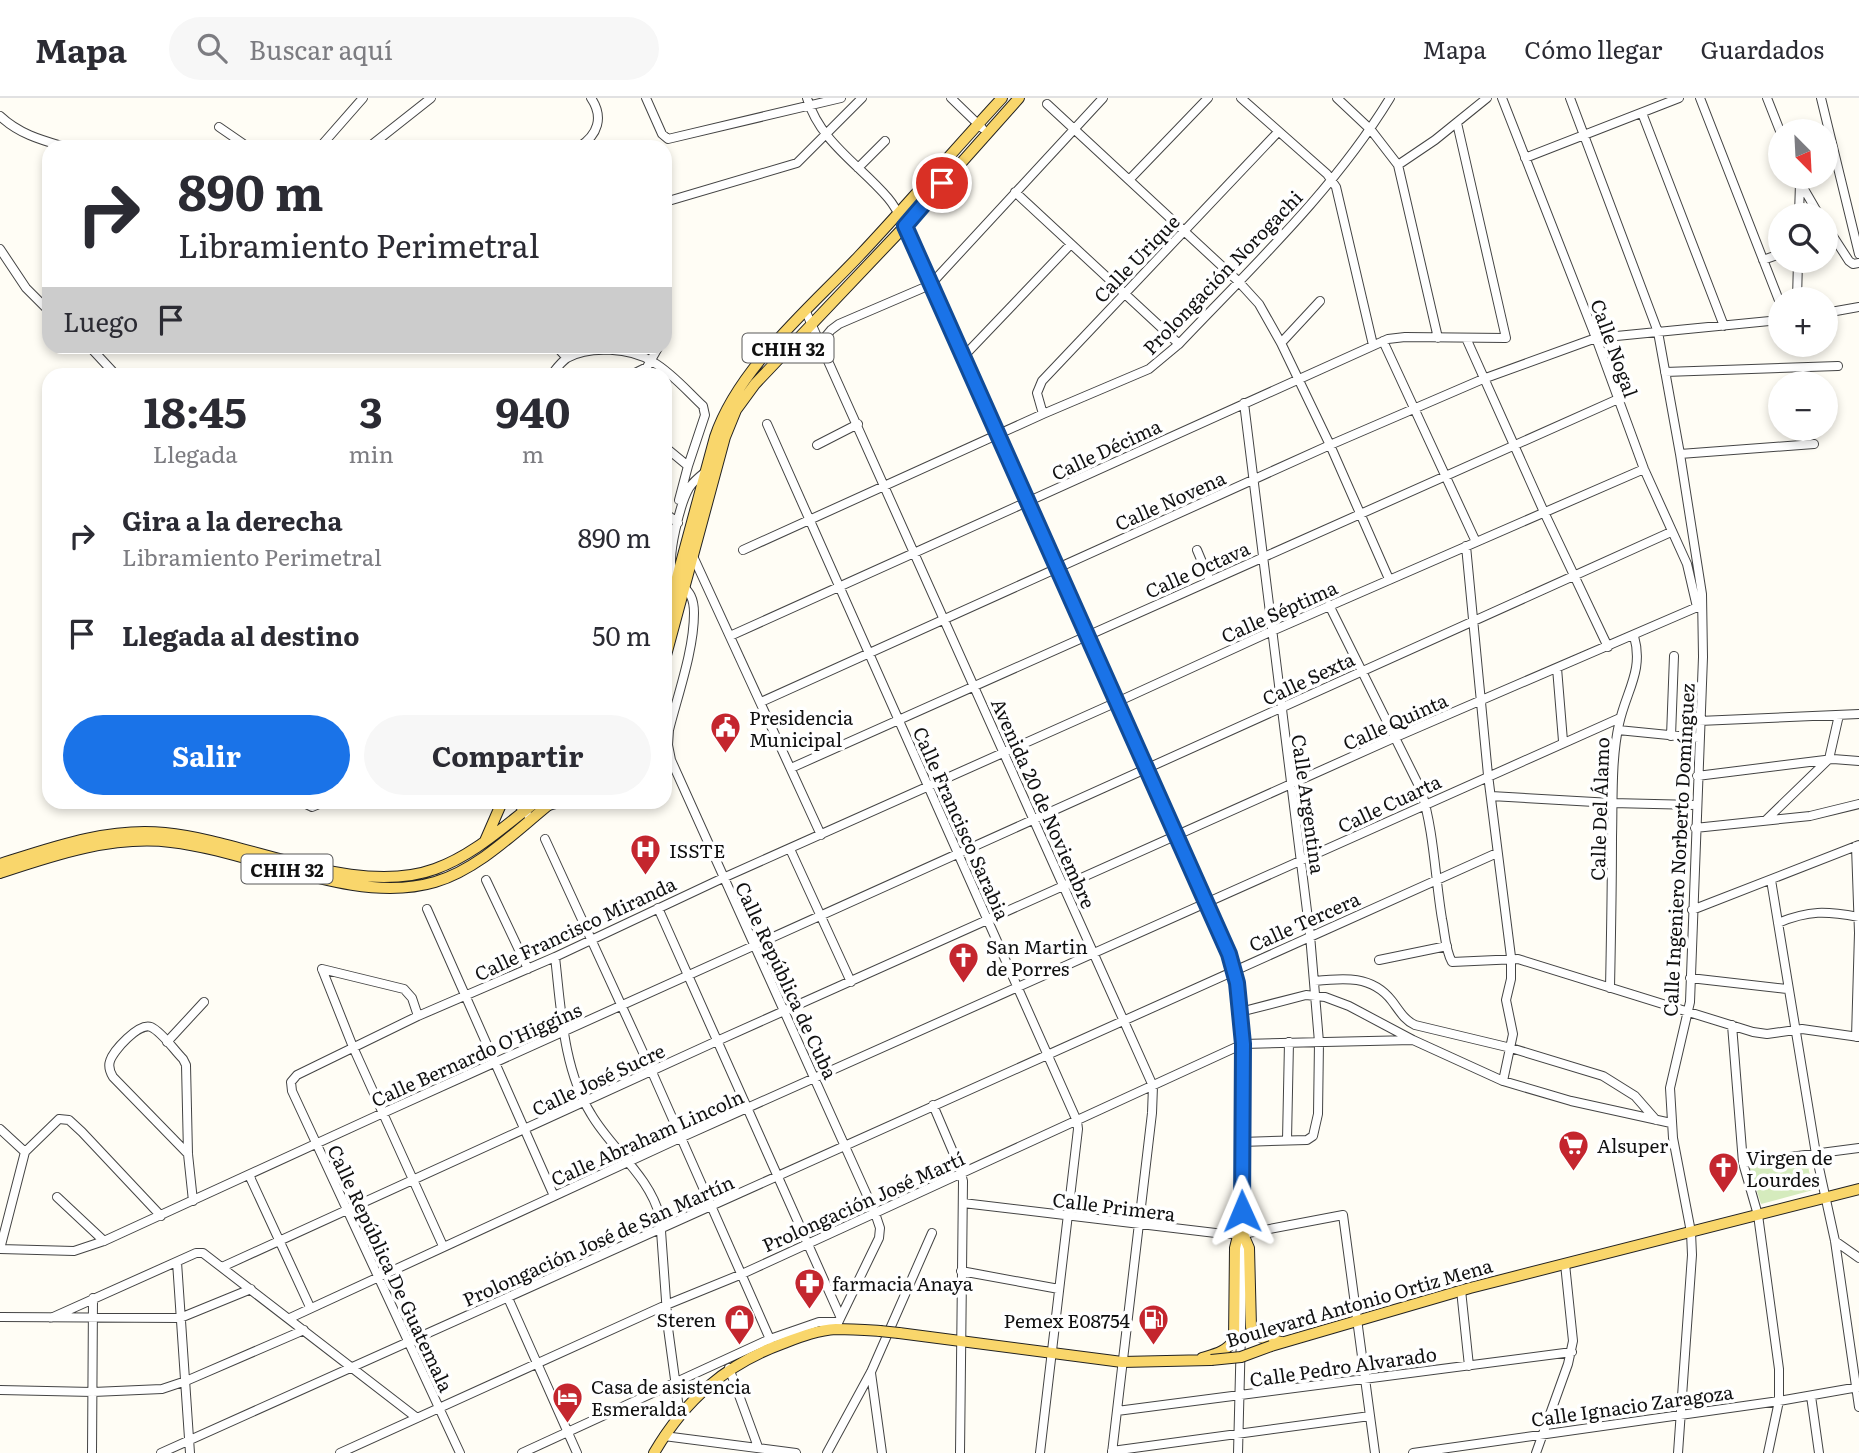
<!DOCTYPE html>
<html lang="es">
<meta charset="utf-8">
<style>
:root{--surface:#fff;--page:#f7f7f7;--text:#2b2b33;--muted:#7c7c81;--line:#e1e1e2;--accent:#1a73e8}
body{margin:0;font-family:Literata,serif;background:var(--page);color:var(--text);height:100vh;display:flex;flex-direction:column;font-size:26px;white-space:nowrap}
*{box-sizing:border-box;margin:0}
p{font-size:23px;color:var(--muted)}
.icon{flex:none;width:38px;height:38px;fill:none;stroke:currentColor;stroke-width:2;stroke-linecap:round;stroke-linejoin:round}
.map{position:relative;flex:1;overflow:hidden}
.drawer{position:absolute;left:42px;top:270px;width:630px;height:441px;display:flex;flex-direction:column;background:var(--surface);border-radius:21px;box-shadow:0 4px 10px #0003}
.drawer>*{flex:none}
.guide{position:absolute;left:42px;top:42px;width:630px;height:214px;border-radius:21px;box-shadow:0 4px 10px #0003;background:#fff;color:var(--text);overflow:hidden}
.needle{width:46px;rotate:156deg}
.tools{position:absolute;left:1768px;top:21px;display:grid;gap:14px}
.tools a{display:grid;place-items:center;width:70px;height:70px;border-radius:50%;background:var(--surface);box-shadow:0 4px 10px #0003;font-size:35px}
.pin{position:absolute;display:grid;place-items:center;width:60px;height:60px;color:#fff;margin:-30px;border:4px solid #fff;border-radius:50%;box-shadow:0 2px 7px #0007}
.me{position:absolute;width:77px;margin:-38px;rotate:359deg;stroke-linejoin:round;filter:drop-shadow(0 0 5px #0008)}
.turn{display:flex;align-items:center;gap:24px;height:147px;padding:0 21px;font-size:32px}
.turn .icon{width:91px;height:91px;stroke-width:2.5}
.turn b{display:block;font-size:49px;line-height:60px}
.then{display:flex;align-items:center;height:66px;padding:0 21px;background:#0003;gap:14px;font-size:26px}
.eta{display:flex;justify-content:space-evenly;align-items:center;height:119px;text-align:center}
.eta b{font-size:42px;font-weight:700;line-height:49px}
.primary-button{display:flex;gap:14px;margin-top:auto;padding:14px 21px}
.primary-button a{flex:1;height:80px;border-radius:42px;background:var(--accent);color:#fff;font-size:28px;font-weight:700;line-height:80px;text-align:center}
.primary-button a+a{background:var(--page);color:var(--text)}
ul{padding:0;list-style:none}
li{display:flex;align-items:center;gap:21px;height:98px;padding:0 21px}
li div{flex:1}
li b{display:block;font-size:26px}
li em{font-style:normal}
header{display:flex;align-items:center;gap:42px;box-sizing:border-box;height:98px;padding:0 35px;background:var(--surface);border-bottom:2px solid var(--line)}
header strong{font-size:33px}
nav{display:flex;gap:38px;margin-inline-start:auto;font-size:24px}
.search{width:490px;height:63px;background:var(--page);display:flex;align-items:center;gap:18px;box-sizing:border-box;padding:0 24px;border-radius:38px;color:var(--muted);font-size:26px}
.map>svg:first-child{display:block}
.green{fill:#d5ebbd}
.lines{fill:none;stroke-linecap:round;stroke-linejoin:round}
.minor-casing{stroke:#444;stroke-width:10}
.major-casing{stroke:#222;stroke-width:12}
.minor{stroke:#fff;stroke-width:8}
.major{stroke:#f9d66b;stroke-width:10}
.major-bridge-casing{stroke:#222;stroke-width:12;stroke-linecap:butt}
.major-bridge{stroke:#f9d66b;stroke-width:10}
.route-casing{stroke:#114b97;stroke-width:18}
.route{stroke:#1a73e8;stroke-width:12}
.labels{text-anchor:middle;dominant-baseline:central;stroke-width:7;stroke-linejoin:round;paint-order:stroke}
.shield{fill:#fff;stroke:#585858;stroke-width:2}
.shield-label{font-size:18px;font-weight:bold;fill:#111}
.street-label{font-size:19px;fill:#111;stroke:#fff}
.poi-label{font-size:19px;fill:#111;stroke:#fff;text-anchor:start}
</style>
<header>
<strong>Mapa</strong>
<div class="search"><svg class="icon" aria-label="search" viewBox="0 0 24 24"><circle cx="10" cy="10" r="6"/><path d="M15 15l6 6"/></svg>Buscar aquí</div>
<nav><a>Mapa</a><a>Cómo llegar</a><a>Guardados</a></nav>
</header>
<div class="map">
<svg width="1859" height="1355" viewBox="0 0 1859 1355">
<rect width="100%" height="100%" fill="#fffdf5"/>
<path class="green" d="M1807 1063 1813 1092 1761 1106 1749 1068Z"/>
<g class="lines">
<defs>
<path id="minor" d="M646 0 662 36 668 41 841 0
M807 0C820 44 860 67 888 100 895 108 900 118 905 128L1089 538 1234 871 1243 946 1242 1194 1238 1355
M951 0 982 30
M1241 0 1327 76 1336 89 1373 247
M1337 0 1371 32 1398 67 1438 240
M1502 0 1596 240 1644 371 1687 466 1697 509
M1570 0 1658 234 1680 356 1702 496 1703 559 1690 904 1670 990 1673 1040 1691 1134 1692 1157 1678 1355
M1700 0 1780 205
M1767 0 1780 33
M1821 0 1859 156
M1047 6 1238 183 1259 206 1281 245 1330 347 1389 481
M1642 15 1724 228
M0 18C19 36 41 42 65 49
M219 29 248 49
M320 49 363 0
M369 49 431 0
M579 49C598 37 604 19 591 0
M1525 60 1679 0
M1398 67 1435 42 1487 0
M858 70 885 43
M1797 79 1819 117
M1129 82 1208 0
M1015 94 1179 246
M665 104 797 65 862 0
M1799 117 1800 85
M1825 126 1849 163 1853 166 1859 165
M0 151 26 190 49 213
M1763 162 1780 156
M1797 201 1798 163
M806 214 1153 988 1152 1015 1112 1355
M1825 215 1859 209
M1466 240 1544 414 1608 549
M1383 243 1476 444
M821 244 831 232 839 226 930 187 1103 0
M1281 245 1320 203
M89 248 115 276
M556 248 567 260
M963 259 1070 147
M1665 274 1838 268
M552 276C556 271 561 264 567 260 590 247 631 250 653 264 672 275 688 294 703 308L705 317 688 368 679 402
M633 276 647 269 659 248
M1043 316 1037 295 1042 283 1278 34
M767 326 1077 1023 1078 1031 1040 1355
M817 347 858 326
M665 349 688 368
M1680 356 1814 346
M704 375C699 379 693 384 689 390 681 404 666 459 673 474 681 491 694 490 694 515 694 552 678 596 669 632L668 647 671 662 875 1115 880 1130 879 1140 835 1231
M665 415 678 425
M1466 448 1488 677 1511 859V881L1506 902 1513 936 1503 983
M665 452 671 431
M743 452 1043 316 1149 271 1179 246C1253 168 1334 92 1390 0
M1197 452 1210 483
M692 456 821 737
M1329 507 1421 692C1434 733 1435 779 1442 821 1445 835 1445 852 1452 864L1518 861 1753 934 1767 936 1802 931 1859 939
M730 538 1388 241 1405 239 1506 240 1457 25
M1557 570 1563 643
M761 604 1330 347 1483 281 1596 240 1780 222
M1699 623 1859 616
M1618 632 1699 640
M1671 638 1674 558
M791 670 1616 302
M1697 678 1833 661 1859 663
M1491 698 1612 705 1696 707
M302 704 312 709 324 704
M516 704 527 716
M549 708 563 704
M1766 722 1829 661 1839 617
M1695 730 1810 718 1859 706
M545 741 652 974 773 1248
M790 751 851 884
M486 782 528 871
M1771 782 1816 1056 1835 1143 1859 1309
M658 810 840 1218
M427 811 554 1098
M1692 812 1859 747
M1778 825C1809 812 1826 813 1859 819
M555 859C561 910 563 971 591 1016 612 1052 649 1077 660 1119L668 1230 680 1318
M1379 862 1447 848
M322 871 353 949 443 1148
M322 871 404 891 412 900 418 918
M1690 880 1787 891
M1314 883C1344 880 1372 877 1392 903 1399 912 1404 922 1415 927L1511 950 1603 978 1635 998 1656 1022
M1610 890C1611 840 1612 789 1612 739 1613 702 1611 662 1619 626 1626 593 1644 573 1634 538
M1240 914 1306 897 1325 899 1349 908 1413 942 1503 983 1571 1003 1671 1025
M1732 927 1743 1065 1758 1117 1779 1271V1303L1768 1355
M1856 939 1859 835 1856 748
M167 944 204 904
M933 1007 959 1068 963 1083 960 1355
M0 1031 25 1054
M1287 1042 1289 944
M1241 1044 1307 1042 1313 1038 1318 1016 1319 944 1310 837 1244 305
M188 1056 113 979C110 974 108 969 110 963 113 953 139 924 151 929 162 934 174 952 183 961L186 967 188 1056 193 1103
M1743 1065 1859 1050
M249 1077 310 1209
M57 1099 104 1143
M963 1105 1224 1136H1243L1343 1117 1375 1355
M1835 1143 1859 1160
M0 1151 74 1153 104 1143 383 1015 1671 434
M0 1151 25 1054 59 1021 69 1022 82 1034 161 1118
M177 1164 190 1355
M222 1169 717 943 1396 639 1702 507
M961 1173 1059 1191
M1461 1192 1469 1268
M508 1200 577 1355
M0 1219 180 1220 251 1191
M51 1220 196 1155H203L417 1320
M290 1220 680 1040 1620 620
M729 1270 758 1349
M871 1275 882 1355
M0 1292 93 1294 162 1291 186 1283 304 1232
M1811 1298 1819 1355
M1117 1313 1572 1254
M664 1338 796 1355
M1112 1353 1370 1318
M92 1355 93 1200
M161 1355 1497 755
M340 1355 666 1207 742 1176 875 1115 1243 946 1413 942
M460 1355 292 993 291 984 297 977 418 918 555 859 723 780 1117 604 1272 533 1644 371
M522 1355 770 1241 819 1224H837
M827 1355 871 1274 932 1135
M1413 1355 1779 1303 1859 1289
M1536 1355 1568 1266 1573 1243 1565 1166"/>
<path id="major" d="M793 246 809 243 821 244
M665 524 715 339C738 270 810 210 859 158 908 106 954 52 1002 0
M665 561 725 339 736 312 755 286 905 128 1019 0
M485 743 502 704
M0 766C53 749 109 729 165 735 249 743 355 800 435 771 474 757 504 728 536 704
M0 775C54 757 113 737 171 744 253 753 354 808 435 784 479 771 517 732 552 704
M899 1235 1122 1264 1211 1262
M1271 1248 1470 1190 1859 1091
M1202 1260C1215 1256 1226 1254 1234 1242L1235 1150 1237 1142 1243 1136 1249 1150 1251 1229 1259 1239 1281 1244
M654 1355C685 1302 726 1266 784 1245 800 1239 818 1232 836 1231 851 1231 865 1232 880 1233"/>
</defs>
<use href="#minor" class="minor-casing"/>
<use href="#major" class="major-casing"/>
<use href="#minor" class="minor"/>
<use href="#major" class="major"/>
<defs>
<path id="major-bridge" d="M880 1233 899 1235
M1211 1262 1241 1259 1271 1248"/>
</defs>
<use href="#major-bridge" class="major-bridge-casing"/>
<use href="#major-bridge" class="major-bridge"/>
</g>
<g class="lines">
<defs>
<path id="route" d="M942 85 905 128 1229 856 1237 885 1243 946 1242 1113"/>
</defs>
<use href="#route" class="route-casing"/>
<use href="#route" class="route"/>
</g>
<defs>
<symbol id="civic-pin" viewBox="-11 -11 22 30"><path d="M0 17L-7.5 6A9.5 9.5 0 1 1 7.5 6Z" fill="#c4262e" stroke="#fff"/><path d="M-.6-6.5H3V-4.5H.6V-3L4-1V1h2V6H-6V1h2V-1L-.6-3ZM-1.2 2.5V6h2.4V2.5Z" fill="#fff"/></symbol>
<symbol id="hospital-pin" viewBox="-11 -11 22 30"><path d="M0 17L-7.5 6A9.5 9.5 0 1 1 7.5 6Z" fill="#c4262e" stroke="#fff"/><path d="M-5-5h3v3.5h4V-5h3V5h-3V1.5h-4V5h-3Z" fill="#fff"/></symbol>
<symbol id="church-pin" viewBox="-11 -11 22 30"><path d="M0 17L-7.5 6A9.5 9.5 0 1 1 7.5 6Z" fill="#c4262e" stroke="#fff"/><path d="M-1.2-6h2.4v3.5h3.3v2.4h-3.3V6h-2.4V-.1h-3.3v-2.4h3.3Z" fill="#fff"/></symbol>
<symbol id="supermarket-pin" viewBox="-11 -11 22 30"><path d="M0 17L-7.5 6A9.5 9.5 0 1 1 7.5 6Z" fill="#c4262e" stroke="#fff"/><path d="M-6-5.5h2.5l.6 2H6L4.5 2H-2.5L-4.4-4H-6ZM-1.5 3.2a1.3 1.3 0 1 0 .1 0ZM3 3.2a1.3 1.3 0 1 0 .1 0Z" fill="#fff"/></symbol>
<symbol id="pharmacy-pin" viewBox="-11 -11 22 30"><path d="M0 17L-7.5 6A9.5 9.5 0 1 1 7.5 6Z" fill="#c4262e" stroke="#fff"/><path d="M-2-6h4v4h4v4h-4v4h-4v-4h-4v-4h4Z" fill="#fff"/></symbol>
<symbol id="shop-pin" viewBox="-11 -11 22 30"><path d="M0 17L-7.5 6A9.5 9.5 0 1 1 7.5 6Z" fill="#c4262e" stroke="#fff"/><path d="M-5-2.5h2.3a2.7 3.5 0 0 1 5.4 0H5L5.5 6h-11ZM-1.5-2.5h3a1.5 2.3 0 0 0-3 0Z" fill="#fff"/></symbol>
<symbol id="fuel-pin" viewBox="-11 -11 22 30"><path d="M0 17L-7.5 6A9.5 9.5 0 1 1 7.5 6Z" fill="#c4262e" stroke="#fff"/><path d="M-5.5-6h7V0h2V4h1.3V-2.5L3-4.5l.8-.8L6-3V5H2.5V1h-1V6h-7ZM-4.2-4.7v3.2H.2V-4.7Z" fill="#fff"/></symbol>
<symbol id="hotel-pin" viewBox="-11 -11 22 30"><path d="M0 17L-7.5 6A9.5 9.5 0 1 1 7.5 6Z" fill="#c4262e" stroke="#fff"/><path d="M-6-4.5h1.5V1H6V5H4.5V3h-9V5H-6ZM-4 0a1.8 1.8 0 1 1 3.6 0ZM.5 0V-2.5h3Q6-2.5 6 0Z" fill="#fff"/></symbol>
</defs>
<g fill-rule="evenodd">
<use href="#civic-pin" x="708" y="612" width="35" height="47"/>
<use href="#hospital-pin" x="628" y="734" width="35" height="47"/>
<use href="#church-pin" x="946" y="842" width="35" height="47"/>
<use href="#supermarket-pin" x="1556" y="1030" width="35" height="47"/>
<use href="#church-pin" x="1706" y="1052" width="35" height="47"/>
<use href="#pharmacy-pin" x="792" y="1168" width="35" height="47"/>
<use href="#shop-pin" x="722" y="1204" width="35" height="47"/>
<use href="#fuel-pin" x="1136" y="1204" width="35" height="47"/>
<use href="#hotel-pin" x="550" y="1282" width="35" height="47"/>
</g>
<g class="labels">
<g class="shield">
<rect x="742.5" y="235.5" width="91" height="29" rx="5"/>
<rect x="241.5" y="756.5" width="91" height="29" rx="5"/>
</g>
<g class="shield-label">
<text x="788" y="250">CHIH 32</text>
<text x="287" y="771">CHIH 32</text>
</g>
<g class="street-label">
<text transform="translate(1136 160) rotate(-46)">Calle Urique</text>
<text transform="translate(1222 174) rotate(-46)">Prolongación Norogachi</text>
<text transform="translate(1615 250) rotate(70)">Calle Nogal</text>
<text transform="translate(1106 351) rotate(-25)">Calle Décima</text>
<text transform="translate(1170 402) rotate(-24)">Calle Novena</text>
<text transform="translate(1197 471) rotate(-24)">Calle Octava</text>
<text transform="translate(1279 513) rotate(-24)">Calle Séptima</text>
<text transform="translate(1308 580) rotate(-25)">Calle Sexta</text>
<text transform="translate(1395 623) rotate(-24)">Calle Quinta</text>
<text transform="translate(1044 705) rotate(66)">Avenida 20 de Noviembre</text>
<text transform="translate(1389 705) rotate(-25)">Calle Cuarta</text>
<text transform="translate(1309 706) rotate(82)">Calle Argentina</text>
<text transform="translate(1599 711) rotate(-88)">Calle Del Álamo</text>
<text transform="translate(962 725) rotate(66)">Calle Francisco Sarabia</text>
<text transform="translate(1678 752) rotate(-87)">Calle Ingeniero Norberto Domínguez</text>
<text transform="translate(1304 823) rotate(-24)">Calle Tercera</text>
<text transform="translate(575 830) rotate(-25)">Calle Francisco Miranda</text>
<text transform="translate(787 882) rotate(65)">Calle República de Cuba</text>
<text transform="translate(476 956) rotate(-24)">Calle Bernardo O'Higgins</text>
<text transform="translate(598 981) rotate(-25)">Calle José Sucre</text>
<text transform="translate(647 1039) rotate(-24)">Calle Abraham Lincoln</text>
<text transform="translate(863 1103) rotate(-24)">Prolongación José Martí</text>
<text transform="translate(1114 1108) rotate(7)">Calle Primera</text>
<text transform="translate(598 1142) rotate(-24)">Prolongación José de San Martín</text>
<text transform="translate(391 1170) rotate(65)">Calle República De Guatemala</text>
<text transform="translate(1359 1204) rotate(-16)">Boulevard Antonio Ortiz Mena</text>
<text transform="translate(1343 1268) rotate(-8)">Calle Pedro Alvarado</text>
<text transform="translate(1632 1307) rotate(-8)">Calle Ignacio Zaragoza</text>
</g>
<g class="poi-label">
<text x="749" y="619">Presidencia<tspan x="749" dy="22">Municipal</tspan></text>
<text x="669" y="752">ISSTE</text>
<text x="986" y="848">San Martin<tspan x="986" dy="22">de Porres</tspan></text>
<text x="1597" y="1047">Alsuper</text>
<text x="1746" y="1059">Virgen de<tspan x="1746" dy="22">Lourdes</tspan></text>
<text x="832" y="1185">farmacia Anaya</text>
<text x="716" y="1221" text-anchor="end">Steren</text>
<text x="1130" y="1222" text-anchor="end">Pemex E08754</text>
<text x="591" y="1288">Casa de asistencia<tspan x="591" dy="22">Esmeralda</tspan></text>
</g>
</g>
</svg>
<div class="tools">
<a><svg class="needle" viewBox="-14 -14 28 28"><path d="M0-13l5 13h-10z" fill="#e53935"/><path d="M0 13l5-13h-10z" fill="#7c7c81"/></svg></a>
<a><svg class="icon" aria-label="search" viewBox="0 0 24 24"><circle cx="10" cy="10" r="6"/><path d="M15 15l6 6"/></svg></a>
<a>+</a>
<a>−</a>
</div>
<div class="pin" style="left:942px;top:85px;background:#d93025"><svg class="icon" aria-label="arrive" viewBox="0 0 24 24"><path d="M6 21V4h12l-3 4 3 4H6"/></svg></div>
<svg class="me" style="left:1242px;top:1113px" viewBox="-20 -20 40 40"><path d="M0-17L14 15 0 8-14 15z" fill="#1a73e8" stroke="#fff" stroke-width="4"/></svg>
<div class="guide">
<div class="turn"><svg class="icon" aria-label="right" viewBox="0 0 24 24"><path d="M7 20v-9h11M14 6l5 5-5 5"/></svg><div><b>890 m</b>Libramiento Perimetral</div></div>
<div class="then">Luego<svg class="icon" aria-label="arrive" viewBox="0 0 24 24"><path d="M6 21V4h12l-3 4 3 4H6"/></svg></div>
</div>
<section class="drawer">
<div class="eta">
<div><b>18:45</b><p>Llegada</p></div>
<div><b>3</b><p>min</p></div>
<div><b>940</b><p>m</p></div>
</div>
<ul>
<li><svg class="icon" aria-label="right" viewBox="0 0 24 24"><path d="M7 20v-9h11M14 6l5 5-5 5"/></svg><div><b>Gira a la derecha</b><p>Libramiento Perimetral</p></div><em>890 m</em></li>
<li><svg class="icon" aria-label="arrive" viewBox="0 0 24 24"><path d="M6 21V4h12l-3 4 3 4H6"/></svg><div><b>Llegada al destino</b></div><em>50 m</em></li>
</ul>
<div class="primary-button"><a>Salir</a><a>Compartir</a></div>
</section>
</div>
